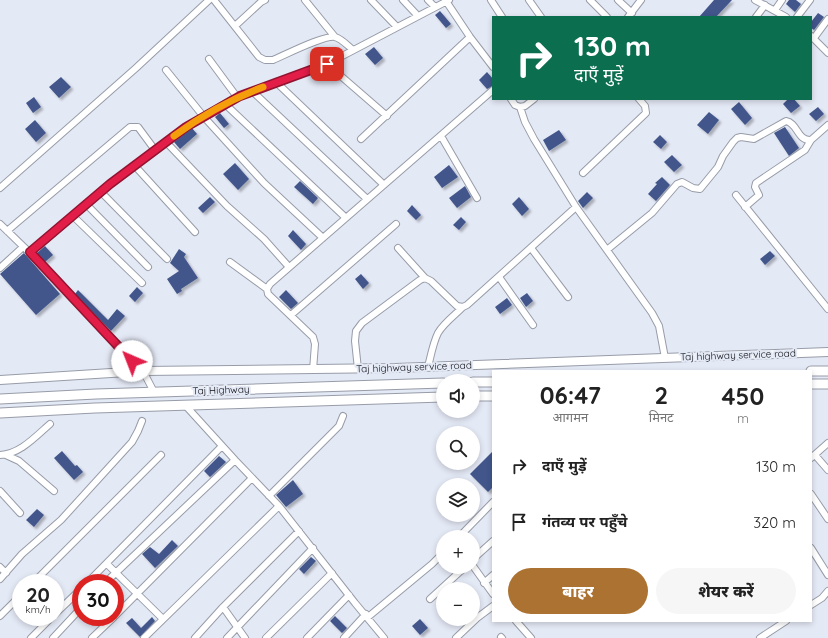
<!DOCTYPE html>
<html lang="hi">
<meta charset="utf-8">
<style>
:root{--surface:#fff;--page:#f6f6f6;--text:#222;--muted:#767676;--accent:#ab7231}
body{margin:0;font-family:Quicksand,"Noto Sans Devanagari",sans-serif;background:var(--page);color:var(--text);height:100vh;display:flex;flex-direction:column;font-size:15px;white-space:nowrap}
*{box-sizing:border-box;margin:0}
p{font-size:13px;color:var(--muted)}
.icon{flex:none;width:22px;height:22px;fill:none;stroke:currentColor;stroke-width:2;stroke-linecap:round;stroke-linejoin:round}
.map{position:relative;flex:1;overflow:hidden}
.side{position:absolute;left:492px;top:370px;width:320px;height:252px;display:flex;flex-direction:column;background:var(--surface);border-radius:0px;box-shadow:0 2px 6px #0003}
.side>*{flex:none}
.guide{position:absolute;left:492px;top:16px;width:320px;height:84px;border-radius:0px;box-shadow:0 2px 6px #0003;background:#0b6e4f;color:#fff;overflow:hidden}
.controls{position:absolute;left:436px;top:374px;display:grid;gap:8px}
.controls a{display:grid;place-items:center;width:44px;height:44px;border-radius:50%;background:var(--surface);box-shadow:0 2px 6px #0003;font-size:20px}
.speed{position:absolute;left:12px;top:574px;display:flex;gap:8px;font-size:20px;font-weight:700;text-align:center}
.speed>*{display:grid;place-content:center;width:52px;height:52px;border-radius:50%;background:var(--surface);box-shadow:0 2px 6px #0003;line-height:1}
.speed small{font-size:10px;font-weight:400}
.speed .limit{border:6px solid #d22;background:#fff;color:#111}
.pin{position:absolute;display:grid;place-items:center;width:34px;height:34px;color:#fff;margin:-17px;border-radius:8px;box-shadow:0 2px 6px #0006}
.me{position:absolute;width:44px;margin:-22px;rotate:316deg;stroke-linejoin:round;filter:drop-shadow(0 0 3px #0008)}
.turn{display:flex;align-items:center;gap:14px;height:84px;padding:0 16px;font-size:18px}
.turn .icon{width:52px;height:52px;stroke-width:2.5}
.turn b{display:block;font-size:28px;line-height:34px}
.eta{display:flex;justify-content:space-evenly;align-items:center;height:68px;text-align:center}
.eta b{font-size:24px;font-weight:800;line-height:28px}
.cta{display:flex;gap:8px;margin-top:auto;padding:8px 16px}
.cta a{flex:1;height:46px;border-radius:24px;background:var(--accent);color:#fff;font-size:16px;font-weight:800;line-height:46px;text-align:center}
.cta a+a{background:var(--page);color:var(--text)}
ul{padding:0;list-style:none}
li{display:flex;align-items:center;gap:12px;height:56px;padding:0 16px}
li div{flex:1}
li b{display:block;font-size:15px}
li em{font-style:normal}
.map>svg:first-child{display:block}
.building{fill:#43578b;filter:url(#shadow)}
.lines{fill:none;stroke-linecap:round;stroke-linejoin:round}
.minor-casing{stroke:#979ca8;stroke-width:8}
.tertiary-casing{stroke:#979ca8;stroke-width:10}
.secondary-casing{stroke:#979ca8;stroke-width:11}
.minor{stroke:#fff;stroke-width:6}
.tertiary{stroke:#fff;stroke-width:8}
.secondary{stroke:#fff;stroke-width:9}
.route-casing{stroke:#92132f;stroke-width:10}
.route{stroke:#e11d48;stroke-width:7}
.slow{stroke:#f59e0b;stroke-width:7}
.labels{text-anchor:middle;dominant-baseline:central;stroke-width:4;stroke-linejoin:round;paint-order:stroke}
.street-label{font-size:10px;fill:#0b0c10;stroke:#e4e9f6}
</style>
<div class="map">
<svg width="828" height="638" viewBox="0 0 828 638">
<defs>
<filter id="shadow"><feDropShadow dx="2.5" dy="2.5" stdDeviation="1" flood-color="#0004"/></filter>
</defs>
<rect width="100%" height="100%" fill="#e4e9f6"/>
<path class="building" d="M714 0H732L716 17H699Z
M789 0H796L801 4 795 12 786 4Z
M440 11 451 24 446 28 435 15Z
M818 13 824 17 814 30 811 28V22Z
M374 47 383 58 375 65 365 54Z
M487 72 493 79V86L487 89 479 80Z
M61 77 71 87 59 98 49 87Z
M34 97 41 107 33 113 26 103Z
M788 99H794L800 106 791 113 783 104Z
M739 102 752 118 745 125 731 109Z
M818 107 824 114 816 121 809 114Z
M709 112 719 120 708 134 697 125Z
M220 113 229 124 224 128 215 117Z
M35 120 46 133 36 142 25 129Z
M785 127 799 148 789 156 774 133Z
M192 128 197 134 180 149 174 142Z
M559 130 566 140 549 151 543 140Z
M660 135 667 142 661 149 653 142Z
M672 155 682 165 674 172 664 162Z
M235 163 249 179 238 190 223 174Z
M449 165 458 177 442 188 434 177Z
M662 177 670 185 656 201 648 194 657 184 655 183Z
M300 181 318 198 313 204 294 187Z
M465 186 471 197 457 208 449 198Z
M587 192 593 198 583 208 578 201Z
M210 197 215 202 203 213 198 208Z
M519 197 529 209 522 216 512 204Z
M412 205 421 215 416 220 407 211Z
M461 217 466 222 459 230 453 225Z
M293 230 306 244 301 250 288 236Z
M45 246 53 255 45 262 37 253Z
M179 249 186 254 184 257 198 278 181 289 182 291 177 294 167 279 179 271 170 263Z
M770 251 775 256 765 265 760 259Z
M24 253 60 294 36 315 0 274Z
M361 274 369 283 363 289 355 279Z
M137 287 143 293 135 302 129 296Z
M78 290 108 320 117 309 125 316 111 331 75 294Z
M286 290 298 303 291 309 279 297Z
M527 293 533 301 526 307 520 298Z
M507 298 512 305 500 314 495 307Z
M62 451 75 466 77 465 83 472 74 480 54 458Z
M493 451V487L488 492 470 474Z
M219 456 226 462 210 477 204 471Z
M293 480 303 494 286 507 276 495Z
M37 509 44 515 34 527 26 520Z
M172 540 178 546 155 568 142 554 150 547 159 554Z
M311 557 316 561 304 574 299 569Z
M335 616 347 628 342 633 330 621Z
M152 617 155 621 140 637 126 623 132 618 141 628Z
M420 619 428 628 420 635 412 626Z"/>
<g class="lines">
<defs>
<path id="minor" d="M214 0 259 57 265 60H273C285 55 324 35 335 37 342 39 348 46 353 50
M305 0 335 37
M371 0 397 27
M403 0 418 16
M428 0 435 7
M491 0 502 17
M529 0 541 17
M590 0 607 17
M618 0 632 13
M755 0 786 17
M446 1 470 37 493 67
M775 10 782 0
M628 17 641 0
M756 17 765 5
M797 17 810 0
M235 26 261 2 265 0
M811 36 828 53
M814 38 828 19
M209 59 237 97
M327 64 387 116
M166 70 204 117 264 183 323 238
M276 82 384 185
M252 91 367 199
M511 99 515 105 520 107 525 106 534 99
M225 104 346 218
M520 107 525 122 534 139 576 207 652 313 659 326 665 358
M441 136 477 198
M361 139 470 37
M166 142 227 206 264 239 289 267
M135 166 195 232
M583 173 646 113 645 106 639 99
M0 188 136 68 209 0
M101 192 167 259
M736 195 828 309
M86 204 148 267
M745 207 759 195 755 187 756 183 805 150 811 140
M73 216 142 283
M0 224 30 253 143 371 154 392
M7 231 130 127H138L155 150
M398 248 425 278
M531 248 568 297
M608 249 652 213 677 184 682 182 693 188 700 189 718 167 723 156 733 142 737 138 741 137 754 139 786 121C798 123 797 141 811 140L828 125
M30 253 110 184 186 127 233 99 327 64 449 0
M230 262 267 289
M0 268 23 247
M499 277 533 325
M291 315 396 224
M428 367C431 355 433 343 438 333 444 323 455 315 463 307
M358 369 355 341 356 331 362 323 420 280 425 278 431 281 457 306 463 307 467 305 576 207
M313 370 315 344 313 337 268 294 267 289 270 284 493 90
M0 455C20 454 35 437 50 424
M6 455 19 461 54 491
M815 455 828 470
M811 458 828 443
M0 491 20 513
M811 494 828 519
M269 496 339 426 343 416
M279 506 355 603 384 638
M459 537 493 502
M811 548 828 575
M473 559 493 541
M107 564 163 619
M473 566 493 594
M0 567 6 573
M0 579 22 554 61 520 132 442 138 431 142 421
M33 583 161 455
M87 583 222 446
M105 583 235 460
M484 583 493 575
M430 599 465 567
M811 605 822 598 828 591
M223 607 245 638
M55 614 81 589
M0 616 21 595
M115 616 252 478
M368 617 432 564 443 553
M516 621 531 638
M501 637 502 638
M31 638 52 617
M53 638 81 608
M92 638 114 617
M144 638 279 506 235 460 185 405
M195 638 223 607 299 531
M227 638 313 548
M266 638 332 573
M307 638 349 595
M344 638 366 614
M456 638 477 618 493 606
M760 638 786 621"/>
<path id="tertiary" d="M0 380 143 371 395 368 828 352"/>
<path id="secondary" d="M811 371H828
M473 382H493
M811 384H828
M473 396H493
M0 399 96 394 443 383
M0 413 95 408 443 397"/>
</defs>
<use href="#minor" class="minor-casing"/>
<use href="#tertiary" class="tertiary-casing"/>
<use href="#secondary" class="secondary-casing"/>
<use href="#minor" class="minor"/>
<use href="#tertiary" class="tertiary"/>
<use href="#secondary" class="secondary"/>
</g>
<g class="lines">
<defs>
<path id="route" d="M132 361 30 252 110 184 186 127 240 96 327 64"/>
</defs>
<use href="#route" class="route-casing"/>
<use href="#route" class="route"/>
<path class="slow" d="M174 136C201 116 231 99 263 87"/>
</g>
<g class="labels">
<g class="street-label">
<text transform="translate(738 355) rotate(-2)">Taj highway service road</text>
<text transform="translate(414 367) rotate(-2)">Taj highway service road</text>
<text transform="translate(221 390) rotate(-2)">Taj Highway</text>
</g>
</g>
</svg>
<div class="controls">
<a><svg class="icon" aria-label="sound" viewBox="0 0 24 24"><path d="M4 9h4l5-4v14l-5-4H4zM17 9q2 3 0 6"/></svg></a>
<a><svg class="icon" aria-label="search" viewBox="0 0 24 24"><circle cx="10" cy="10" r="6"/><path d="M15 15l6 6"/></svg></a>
<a><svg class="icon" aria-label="layers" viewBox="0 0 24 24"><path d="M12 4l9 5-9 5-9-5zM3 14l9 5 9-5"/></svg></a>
<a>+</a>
<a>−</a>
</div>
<div class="speed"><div>20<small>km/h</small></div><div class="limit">30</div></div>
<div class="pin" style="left:327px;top:64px;background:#d93025"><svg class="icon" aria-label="arrive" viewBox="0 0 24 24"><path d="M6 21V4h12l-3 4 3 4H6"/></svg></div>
<svg class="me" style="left:132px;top:361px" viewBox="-20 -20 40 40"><circle r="19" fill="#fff"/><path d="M0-13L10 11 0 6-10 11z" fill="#e11d48"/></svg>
<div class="guide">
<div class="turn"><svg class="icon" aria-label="right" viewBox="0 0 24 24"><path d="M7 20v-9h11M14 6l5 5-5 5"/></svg><div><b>130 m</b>दाएँ मुड़ें</div></div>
</div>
<section class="side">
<div class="eta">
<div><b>06:47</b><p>आगमन</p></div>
<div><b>2</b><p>मिनट</p></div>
<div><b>450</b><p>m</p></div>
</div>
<ul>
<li><svg class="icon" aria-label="right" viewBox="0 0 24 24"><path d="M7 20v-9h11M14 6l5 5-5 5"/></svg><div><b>दाएँ मुड़ें</b></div><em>130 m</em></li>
<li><svg class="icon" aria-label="arrive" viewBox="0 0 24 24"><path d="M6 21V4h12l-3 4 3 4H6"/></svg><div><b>गंतव्य पर पहुँचे</b></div><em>320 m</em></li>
</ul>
<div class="cta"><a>बाहर</a><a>शेयर करें</a></div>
</section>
</div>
